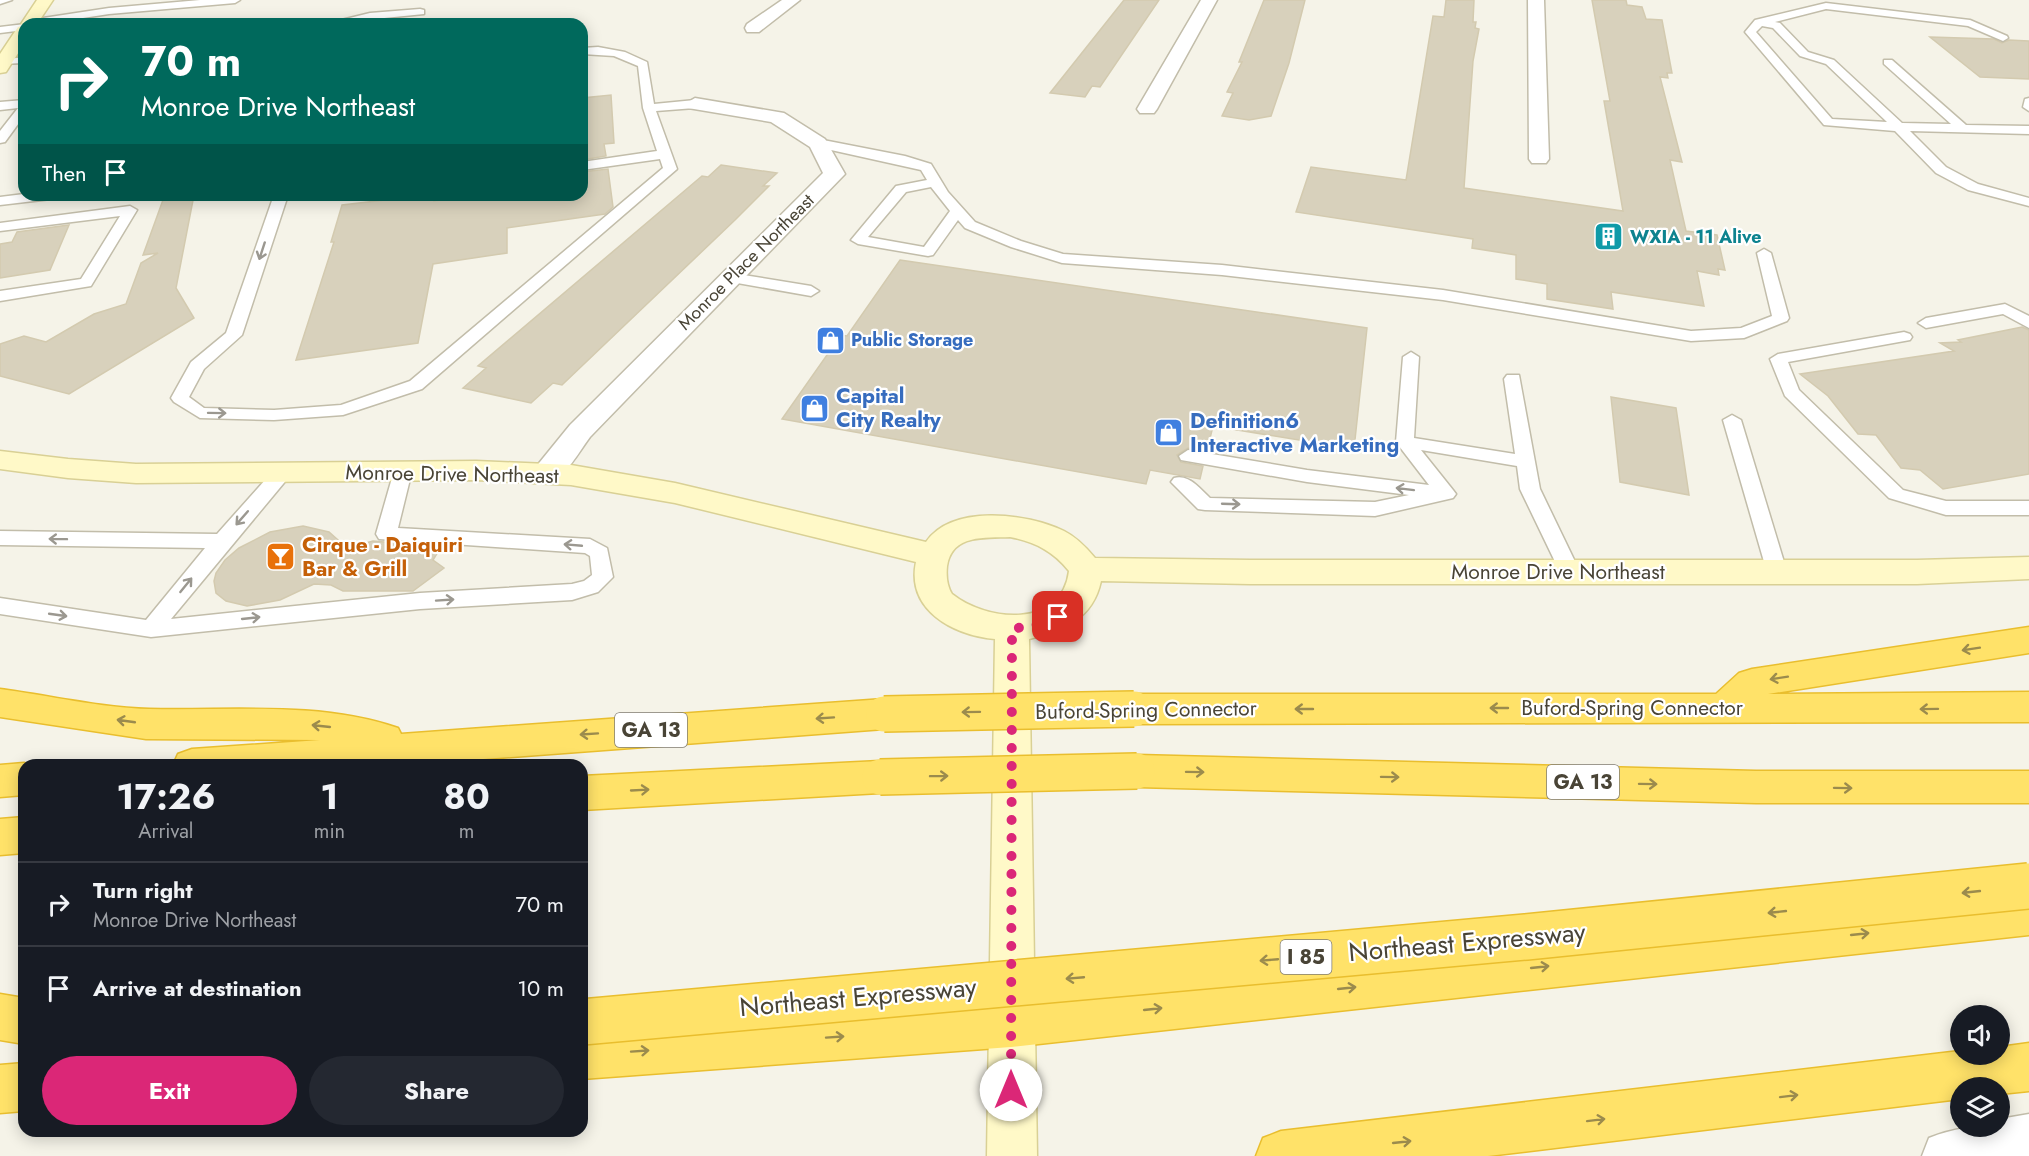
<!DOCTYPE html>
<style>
:root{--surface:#171b24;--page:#242831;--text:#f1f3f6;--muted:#9ea1a6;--line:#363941;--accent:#db2777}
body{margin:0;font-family:Jost,sans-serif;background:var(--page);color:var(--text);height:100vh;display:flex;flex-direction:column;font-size:22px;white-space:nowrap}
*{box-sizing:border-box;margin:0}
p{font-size:20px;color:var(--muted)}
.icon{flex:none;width:33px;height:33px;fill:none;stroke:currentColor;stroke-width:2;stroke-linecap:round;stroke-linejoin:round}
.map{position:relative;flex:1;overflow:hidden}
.sheet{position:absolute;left:18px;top:759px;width:570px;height:378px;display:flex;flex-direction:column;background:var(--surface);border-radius:18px;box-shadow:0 3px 15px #0003}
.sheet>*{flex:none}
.top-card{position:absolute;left:18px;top:18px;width:570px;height:183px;border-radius:18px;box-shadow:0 3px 15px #0003;background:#00695c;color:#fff;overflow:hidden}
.tools{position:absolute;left:1950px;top:1005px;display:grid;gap:12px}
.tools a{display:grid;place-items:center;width:60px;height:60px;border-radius:50%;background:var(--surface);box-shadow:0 3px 15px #0003;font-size:30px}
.pin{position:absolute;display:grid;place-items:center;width:51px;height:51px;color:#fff;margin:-26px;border-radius:12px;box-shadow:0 3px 9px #0006}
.me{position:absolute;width:66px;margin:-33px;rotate:0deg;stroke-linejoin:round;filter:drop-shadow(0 0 4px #0008)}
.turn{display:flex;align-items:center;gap:21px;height:126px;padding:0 24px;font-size:27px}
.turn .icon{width:78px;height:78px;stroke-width:2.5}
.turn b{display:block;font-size:42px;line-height:51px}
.then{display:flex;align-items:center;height:57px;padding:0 24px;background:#0003;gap:12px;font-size:22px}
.eta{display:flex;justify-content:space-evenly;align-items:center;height:102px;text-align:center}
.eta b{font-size:36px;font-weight:700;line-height:42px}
.button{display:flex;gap:12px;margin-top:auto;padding:12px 24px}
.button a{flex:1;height:69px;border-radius:36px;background:var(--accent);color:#fff;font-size:24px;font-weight:700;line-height:69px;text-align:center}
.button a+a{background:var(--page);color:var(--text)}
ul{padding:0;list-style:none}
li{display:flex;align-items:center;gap:18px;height:84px;padding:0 24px;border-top:2px solid var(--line)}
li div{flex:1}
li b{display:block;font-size:22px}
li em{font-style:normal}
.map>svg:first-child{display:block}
.building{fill:#d8d1bc;stroke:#d3caaf;stroke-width:1.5}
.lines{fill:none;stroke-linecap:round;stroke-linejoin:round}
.lane-casing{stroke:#c2bdaa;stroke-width:3}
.street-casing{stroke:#c2bdaa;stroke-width:3}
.secondary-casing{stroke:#d9d095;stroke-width:3}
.highway-casing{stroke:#e9be2e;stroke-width:3}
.lane{fill:#fff;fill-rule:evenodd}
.street{fill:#fff;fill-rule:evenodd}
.secondary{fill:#fff9c8;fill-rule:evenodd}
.highway{fill:#ffe269;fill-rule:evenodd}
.highway-bridge-far1-casing{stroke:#e9be2e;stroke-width:38;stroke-linecap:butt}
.highway-bridge-casing{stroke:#e9be2e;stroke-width:48;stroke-linecap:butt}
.highway-bridge-far1{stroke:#ffe269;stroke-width:35}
.highway-bridge{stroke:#ffe269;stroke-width:45}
.oneway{stroke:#9b9890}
.oneway2{stroke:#9b8b4d}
.route{stroke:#db2777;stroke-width:10;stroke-dasharray:0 18}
.labels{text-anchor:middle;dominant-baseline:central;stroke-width:4.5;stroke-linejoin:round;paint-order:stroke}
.far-culture-label{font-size:18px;font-weight:bold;fill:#0d838f;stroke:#fff;text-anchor:start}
.far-street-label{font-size:18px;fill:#494436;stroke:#fff}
.far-shop-label{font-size:18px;font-weight:bold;fill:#366cbe;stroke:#fff;text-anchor:start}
.shield{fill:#fff;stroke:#807c72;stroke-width:1.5}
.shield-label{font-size:20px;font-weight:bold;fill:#494436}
.shop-label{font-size:21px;font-weight:bold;fill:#366cbe;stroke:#fff;text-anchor:start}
.street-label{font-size:21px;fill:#494436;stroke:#fff}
.food-label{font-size:21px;font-weight:bold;fill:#c56008;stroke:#fff;text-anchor:start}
.near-street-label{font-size:26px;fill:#494436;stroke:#fff}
</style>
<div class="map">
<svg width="2029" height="1156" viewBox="0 0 2029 1156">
<rect width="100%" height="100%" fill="#f5f3e8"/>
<path class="building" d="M1124 0H1159L1100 87 1092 86 1085 97 1050 93Z
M1264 0H1305L1289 63 1271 116 1249 120 1222 116 1233 93 1227 92 1242 62H1239Z
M1446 0H1474L1473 22H1476L1475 28 1479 29 1473 61 1464 188 1623 211 1604 101H1610L1592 0H1626L1627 5 1642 7 1646 19 1662 20 1672 73H1667L1668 78 1660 77 1682 162 1670 160 1686 231 1717 235 1725 270 1718 269 1719 275 1697 271 1704 306 1611 292 1613 309 1547 299V284L1516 279V255L1472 248 1473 239 1296 212 1311 167 1406 180 1433 16 1444 17Z
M1930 37 1994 39 2002 43 2009 40 2029 41V79L1980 77Z
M611 95 614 143 604 144 606 156 582 160V98Z
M721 165 777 173 763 186H769L735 220 562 385 553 383 531 403 463 388 486 368 478 366 702 176 708 177Z
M608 169 613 207 605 214 507 228V253L433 264 418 343 296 360 334 242H331L342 205 428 195H435L434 201 481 195H582V172Z
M194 195 176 288 194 318 69 394 0 376V344L24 336 46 342 94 314 126 304 141 263 158 253 143 255 163 200Z
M69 225 50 270 0 278V244L12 242 17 232Z
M900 260 1367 328 1354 449 1213 426 1207 451 1188 448 1177 455 1181 462 1203 466 1200 479 1150 470 1146 484 782 419 841 335 847 336Z
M2022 327 2029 330V474L1943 489 1920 470 1901 468 1876 435 1858 434 1828 396 1800 374 1954 351 1940 343 1961 342 1958 340Z
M1611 397 1676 408 1689 495 1620 482Z
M303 526 329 532 347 548 373 541 441 547 433 560 444 568 413 591H343L331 585 314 584 280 600 247 606 226 601 216 593 214 581 216 573 225 560 239 548 270 532Z"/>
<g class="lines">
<defs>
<path id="lane" d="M0 0H12L0 4Z
M200 0H240L235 3 109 14 44 24 25 23 30 20 109 8Z
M1826 3 1970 20 2007 36 2008 38 2003 41 1968 26 1826 9 1775 22 1780 23 1808 52 1834 60 1902 123 1951 124 1884 64V60H1892L1966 125 2029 126V134L1910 131 1946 167 1978 184 2029 198V206L1968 190 1936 173 1895 131 1824 125 1745 32 1755 20ZM1762 26 1773 28 1800 56 1826 64 1887 122 1832 119 1756 32Z
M420 9 424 10V14L325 24 370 13Z
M25 24 24 30 0 33V27Z
M598 47 625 52 647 62 654 104 695 100 701 104 695 108 656 111 677 169 422 389 343 415 274 420 200 418 174 402 171 398 191 362 226 333 274 195H288L242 335 204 369 189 397 204 408 274 410 341 405 410 381 663 168 660 159 582 170V162L657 151 643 108 638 66 614 56 582 54V48Z
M24 57V63L0 64V60Z
M2029 98V111L2023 107 2025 99Z
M24 100V116L5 142 0 143V131L18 108 0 110V102Z
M818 139 905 156 931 164 948 192 975 222 1021 241 1063 254 1222 265 1443 290 1691 331 1741 328 1772 316 1757 253 1764 249 1771 253 1789 318 1787 321 1744 338 1691 341 1443 300 1222 275 1062 263 1011 247 965 228 958 220 933 255 928 256 858 244 851 240 896 186 927 180 921 170 813 146 812 143ZM931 187 950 211 924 247 868 237 906 192Z
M24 194V195H58L51 199 0 205V197Z
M130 206 137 210 91 286 0 301V291L81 279 120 216 0 231V223Z
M731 273 811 286 819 291 811 296 726 281 723 278Z
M2005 304 2029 316V328L2003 314 1926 328 1918 323 1926 318Z
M1904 332 1910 334 1912 337 1910 340 1788 362 1799 390 1903 490 1946 501H2029V515H1946L1889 498 1785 396 1770 359 1778 354Z
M1411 352 1419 357 1414 438 1515 454 1504 379 1507 375H1519L1540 489 1580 572 1577 577 1570 579 1563 577 1560 572 1520 489 1517 466 1421 450 1453 490 1456 494 1453 498 1375 516 1205 510 1198 509 1171 482 1174 478C1189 474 1199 488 1210 498L1375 502 1409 495 1307 482 1181 460 1179 456 1188 450 1307 470 1429 485 1396 442 1403 357Z
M1732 415 1741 420 1787 572 1784 577 1777 579 1770 577 1767 572 1723 420Z
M403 465 410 467 412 471 398 528 590 539 607 548 613 577 598 592 572 600 420 609 151 637 0 614V598L146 620 205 548 0 545V531L217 534 274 470H288L291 474 288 478 171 619 420 593 572 584 584 581 592 575 590 556 585 553 379 539 376 534 394 471 396 467Z"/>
<path id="street" d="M782 0H800L759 32H747L745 28 747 24Z
M1201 0H1217L1157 109 1154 113H1140L1137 109Z
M1528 0H1544L1549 159 1546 163H1532L1529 159Z
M695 98 784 113 825 139 845 174 590 437C575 457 562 487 535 480L531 473 570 425 823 173 810 147 771 122 688 108 685 104Z
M2029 1114V1156H1922L1929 1138C1954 1128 1974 1126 2000 1126V1119Z"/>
<path id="secondary" d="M37 0H53L37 24H24V44L6 72 0 73V54L18 27 22 26 21 24Z
M0 451 68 459 136 464 476 461 571 465 675 483 926 542C952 504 1027 513 1064 531 1076 537 1086 547 1095 558L1250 560H1917L2029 557V579L1917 584H1250L1101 581C1093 619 1063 631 1029 639L1037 1156H987L995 639C953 635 906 610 916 562L675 503 571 485 476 480 136 483 68 478 0 469ZM1010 537C1035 542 1053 551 1069 571 1062 629 987 622 952 594 947 586 946 576 947 566 952 534 985 538 1010 537Z"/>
<path id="highway" d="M2029 627V653L1768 694 2029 692V722L1134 724 1121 719 1116 709 1121 699 1134 694H1716L1739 673 1752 669Z
M0 689C46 695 103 708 149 709 233 711 318 701 398 728L401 734 884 699 897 704 903 714 897 724 884 729 403 765H173L178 754 192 749 320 740 146 739 0 717Z
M1137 755 1756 771H2029V803H1756L1137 787 1123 782 1118 771 1123 760Z
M880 761 894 766 899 777 894 788 880 793 582 810V776Z
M24 763 30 765H24V795L0 797V765Z
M24 817V853L0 855V819Z
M2029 895V935L1011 1047 582 1079V1031L1011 1001Z
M0 994 24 998V1044L0 1040Z
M2029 1043V1091L2000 1094V1088H1960V1099L1488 1156H1256L1263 1138 1281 1131 1960 1051V1054H2000V1047Z
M24 1063V1111L0 1113V1065Z"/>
</defs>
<use href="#lane" class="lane-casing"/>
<use href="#street" class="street-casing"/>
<use href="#secondary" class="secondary-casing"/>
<use href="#highway" class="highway-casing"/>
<use href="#lane" class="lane"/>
<use href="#street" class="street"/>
<use href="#secondary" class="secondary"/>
<use href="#highway" class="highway"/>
<defs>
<path id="highway-bridge-far1" d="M884 714 1134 709
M880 777 1137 771"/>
<path id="highway-bridge" d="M582 1022 1526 937 2029 886"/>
</defs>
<use href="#highway-bridge-far1" class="highway-bridge-far1-casing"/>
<use href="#highway-bridge" class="highway-bridge-casing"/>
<use href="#highway-bridge-far1" class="highway-bridge-far1"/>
<use href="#highway-bridge" class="highway-bridge"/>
</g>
<defs><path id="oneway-shaft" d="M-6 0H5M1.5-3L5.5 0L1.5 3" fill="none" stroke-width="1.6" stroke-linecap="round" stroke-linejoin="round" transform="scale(1.5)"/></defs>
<g class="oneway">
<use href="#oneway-shaft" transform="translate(262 251) rotate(108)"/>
<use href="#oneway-shaft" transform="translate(217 413) rotate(1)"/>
<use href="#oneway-shaft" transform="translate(1405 489) rotate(-173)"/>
<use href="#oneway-shaft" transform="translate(1231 504) rotate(2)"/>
<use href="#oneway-shaft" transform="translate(242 518) rotate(131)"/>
<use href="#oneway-shaft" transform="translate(58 539) rotate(-179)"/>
<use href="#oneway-shaft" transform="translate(573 545) rotate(-175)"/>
<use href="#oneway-shaft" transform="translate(186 585) rotate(-51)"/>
<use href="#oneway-shaft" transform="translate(445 600) rotate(-4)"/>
<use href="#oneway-shaft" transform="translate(58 615) rotate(8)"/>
<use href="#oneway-shaft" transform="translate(251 618) rotate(-6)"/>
</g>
<g class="oneway2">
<use href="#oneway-shaft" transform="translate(1971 649) rotate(171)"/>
<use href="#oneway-shaft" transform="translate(1779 678) rotate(171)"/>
<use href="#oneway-shaft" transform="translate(1499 708) rotate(180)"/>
<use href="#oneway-shaft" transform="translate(1304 709) rotate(180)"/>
<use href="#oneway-shaft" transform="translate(1929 709) rotate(179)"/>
<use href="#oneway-shaft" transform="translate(971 712) rotate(179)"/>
<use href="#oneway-shaft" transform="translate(825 718) rotate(176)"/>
<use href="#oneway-shaft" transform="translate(126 721) rotate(-172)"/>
<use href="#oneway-shaft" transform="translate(321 726) rotate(-174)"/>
<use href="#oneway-shaft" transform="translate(589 734) rotate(176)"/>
<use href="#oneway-shaft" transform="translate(1195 772) rotate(1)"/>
<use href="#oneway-shaft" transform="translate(939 776) rotate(-1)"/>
<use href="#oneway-shaft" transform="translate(1390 777) rotate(1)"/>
<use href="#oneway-shaft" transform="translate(1648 784) rotate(1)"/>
<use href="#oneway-shaft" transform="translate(1843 788) rotate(1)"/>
<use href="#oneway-shaft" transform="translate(640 790) rotate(-3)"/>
<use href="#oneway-shaft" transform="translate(1971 892) rotate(174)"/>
<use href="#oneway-shaft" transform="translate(1777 912) rotate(174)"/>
<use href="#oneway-shaft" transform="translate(1860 934) rotate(-6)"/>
<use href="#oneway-shaft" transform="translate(1269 960) rotate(175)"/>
<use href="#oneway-shaft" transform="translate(1540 967) rotate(-6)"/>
<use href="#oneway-shaft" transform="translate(1075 978) rotate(175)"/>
<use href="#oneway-shaft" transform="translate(1347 988) rotate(-6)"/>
<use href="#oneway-shaft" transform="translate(1153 1009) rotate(-6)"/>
<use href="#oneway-shaft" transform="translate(835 1037) rotate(-4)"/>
<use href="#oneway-shaft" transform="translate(640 1051) rotate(-4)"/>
<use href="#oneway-shaft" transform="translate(1789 1096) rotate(-7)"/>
<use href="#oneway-shaft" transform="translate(1596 1120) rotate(-7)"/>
<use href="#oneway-shaft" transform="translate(1402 1142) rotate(-6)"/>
</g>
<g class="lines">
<path class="route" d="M1011 1090 1012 629 1041 624 1058 617"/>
</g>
<defs>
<symbol id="building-square" viewBox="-11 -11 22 22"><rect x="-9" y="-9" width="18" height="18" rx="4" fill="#0f9aa8" stroke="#fff"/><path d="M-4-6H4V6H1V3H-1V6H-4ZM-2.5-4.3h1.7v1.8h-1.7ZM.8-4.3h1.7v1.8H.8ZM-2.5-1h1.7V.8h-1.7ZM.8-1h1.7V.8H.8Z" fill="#fff"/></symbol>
<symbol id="shop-square" viewBox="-11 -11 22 22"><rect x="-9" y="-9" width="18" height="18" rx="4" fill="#3f7fe0" stroke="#fff"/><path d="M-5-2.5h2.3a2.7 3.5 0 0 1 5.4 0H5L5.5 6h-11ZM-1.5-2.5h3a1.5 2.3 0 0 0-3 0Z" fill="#fff"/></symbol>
<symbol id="bar-square" viewBox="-11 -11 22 22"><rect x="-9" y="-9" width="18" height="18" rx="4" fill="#e8710a" stroke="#fff"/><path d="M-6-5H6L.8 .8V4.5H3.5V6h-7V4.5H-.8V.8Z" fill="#fff"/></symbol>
</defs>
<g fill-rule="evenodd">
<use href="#building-square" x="1592" y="220" width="33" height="33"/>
<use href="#shop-square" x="814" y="324" width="33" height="33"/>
<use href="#shop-square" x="798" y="392" width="33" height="33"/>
<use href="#shop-square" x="1152" y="416" width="33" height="33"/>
<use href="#bar-square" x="264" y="540" width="33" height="33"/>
</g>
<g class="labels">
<g class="far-culture-label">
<text x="1630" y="237">WXIA - 11 Alive</text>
</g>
<g class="far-street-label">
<text transform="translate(746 262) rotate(-45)">Monroe Place Northeast</text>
</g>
<g class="far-shop-label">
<text x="851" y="340">Public Storage</text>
</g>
<g class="shield">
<rect x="615" y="713" width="72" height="34" rx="4.5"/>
<rect x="1547" y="765" width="72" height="34" rx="4.5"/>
<rect x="1280.5" y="940" width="51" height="34" rx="4.5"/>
</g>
<g class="shield-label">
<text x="651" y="730">GA 13</text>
<text x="1583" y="782">GA 13</text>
<text x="1306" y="957">I 85</text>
</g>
<g class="shop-label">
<text x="836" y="396">Capital<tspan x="836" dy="24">City Realty</tspan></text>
<text x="1190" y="421">Definition6<tspan x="1190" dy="24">Interactive Marketing</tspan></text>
</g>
<g class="street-label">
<text transform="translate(452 474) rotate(1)">Monroe Drive Northeast</text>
<text x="1558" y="572">Monroe Drive Northeast</text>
<text x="1632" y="708">Buford-Spring Connector</text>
<text transform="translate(1146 710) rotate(-1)">Buford-Spring Connector</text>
</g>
<g class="food-label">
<text x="302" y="545">Cirque - Daiquiri<tspan x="302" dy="24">Bar &amp; Grill</tspan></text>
</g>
<g class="near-street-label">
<text transform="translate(1467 942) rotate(-5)">Northeast Expressway</text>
<text transform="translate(858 997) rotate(-5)">Northeast Expressway</text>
</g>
</g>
</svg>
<div class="tools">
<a><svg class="icon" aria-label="sound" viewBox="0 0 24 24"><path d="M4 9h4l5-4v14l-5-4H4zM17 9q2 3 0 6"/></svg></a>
<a><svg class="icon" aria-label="layers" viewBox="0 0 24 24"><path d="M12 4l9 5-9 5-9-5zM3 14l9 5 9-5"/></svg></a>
</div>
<div class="pin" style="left:1058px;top:617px;background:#d93025"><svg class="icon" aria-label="arrive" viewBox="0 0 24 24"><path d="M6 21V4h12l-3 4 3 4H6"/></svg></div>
<svg class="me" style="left:1011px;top:1090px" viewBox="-20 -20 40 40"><circle r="19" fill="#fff"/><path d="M0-13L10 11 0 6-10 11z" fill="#db2777"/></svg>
<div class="top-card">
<div class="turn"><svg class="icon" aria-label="right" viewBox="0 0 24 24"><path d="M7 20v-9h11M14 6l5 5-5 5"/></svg><div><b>70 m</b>Monroe Drive Northeast</div></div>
<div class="then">Then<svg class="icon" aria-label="arrive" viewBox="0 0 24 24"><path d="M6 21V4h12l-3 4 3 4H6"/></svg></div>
</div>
<section class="sheet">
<div class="eta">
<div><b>17:26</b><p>Arrival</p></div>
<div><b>1</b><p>min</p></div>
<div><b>80</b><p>m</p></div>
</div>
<ul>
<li><svg class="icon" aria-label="right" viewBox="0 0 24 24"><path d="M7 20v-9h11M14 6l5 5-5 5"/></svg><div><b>Turn right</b><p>Monroe Drive Northeast</p></div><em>70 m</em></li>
<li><svg class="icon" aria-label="arrive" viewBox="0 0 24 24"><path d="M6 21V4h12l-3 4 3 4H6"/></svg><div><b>Arrive at destination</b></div><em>10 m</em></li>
</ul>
<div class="button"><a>Exit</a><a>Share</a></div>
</section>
</div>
